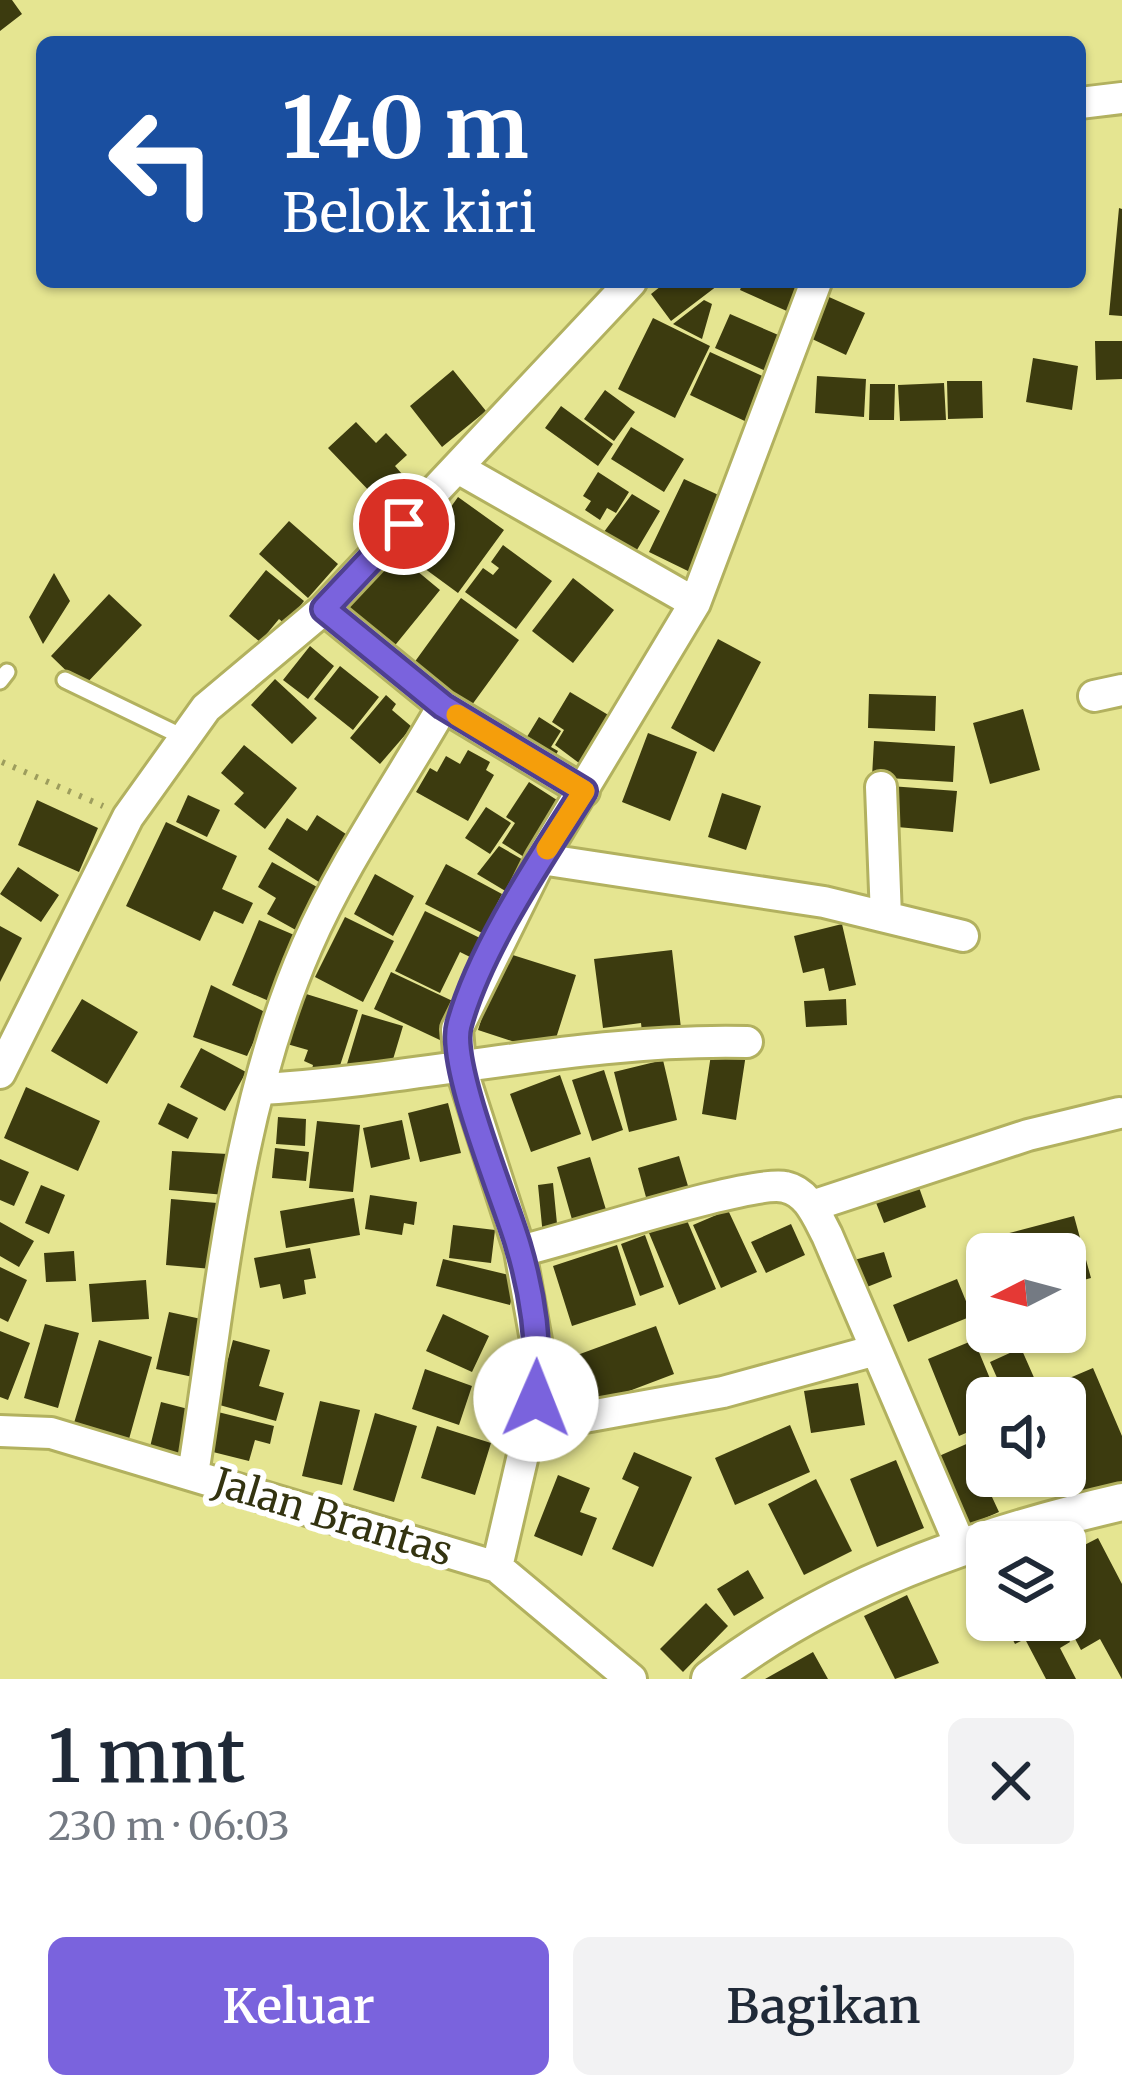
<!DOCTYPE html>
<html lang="id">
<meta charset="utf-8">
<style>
:root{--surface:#fff;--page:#f2f2f3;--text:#1f2937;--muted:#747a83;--accent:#7a63dd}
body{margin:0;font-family:Merriweather,serif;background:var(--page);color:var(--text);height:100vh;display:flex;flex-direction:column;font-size:45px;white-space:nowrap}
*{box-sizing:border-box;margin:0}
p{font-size:39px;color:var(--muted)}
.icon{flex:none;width:66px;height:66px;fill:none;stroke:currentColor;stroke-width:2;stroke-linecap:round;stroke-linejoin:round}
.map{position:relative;height:1679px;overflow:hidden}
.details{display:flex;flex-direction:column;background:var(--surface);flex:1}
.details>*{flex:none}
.banner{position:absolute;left:36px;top:36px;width:1050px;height:252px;border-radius:18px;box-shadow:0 3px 9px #0004;background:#1a4fa0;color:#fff;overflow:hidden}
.needle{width:78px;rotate:264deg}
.tools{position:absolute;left:966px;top:1233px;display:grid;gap:24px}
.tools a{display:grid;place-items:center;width:120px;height:120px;border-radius:18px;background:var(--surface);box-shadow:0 3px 9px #0004;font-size:60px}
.pin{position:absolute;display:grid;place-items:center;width:102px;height:102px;color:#fff;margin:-51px;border:6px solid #fff;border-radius:50%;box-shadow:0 3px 12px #0007}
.me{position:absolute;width:132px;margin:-66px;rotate:1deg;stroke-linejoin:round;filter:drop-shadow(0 0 9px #0008)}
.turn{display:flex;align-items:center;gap:42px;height:252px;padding:0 48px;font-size:54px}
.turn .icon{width:156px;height:156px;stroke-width:2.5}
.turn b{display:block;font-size:84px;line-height:102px}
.round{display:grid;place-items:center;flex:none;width:126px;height:126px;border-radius:18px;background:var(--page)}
.overview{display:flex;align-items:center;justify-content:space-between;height:204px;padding:0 48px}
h1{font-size:72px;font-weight:600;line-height:90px}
.cta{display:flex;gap:24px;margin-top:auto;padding:24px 48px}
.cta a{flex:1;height:138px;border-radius:18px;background:var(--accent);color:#fff;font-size:48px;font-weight:600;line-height:138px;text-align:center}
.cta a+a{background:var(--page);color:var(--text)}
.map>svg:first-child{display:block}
.building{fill:#3c3b0f}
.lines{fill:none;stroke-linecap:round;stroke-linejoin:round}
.service-casing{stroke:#b2b15f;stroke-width:21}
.minor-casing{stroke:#b2b15f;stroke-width:36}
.tertiary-casing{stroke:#b2b15f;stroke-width:42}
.path{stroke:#9d9d5d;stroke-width:6;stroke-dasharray:3 9;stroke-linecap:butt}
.service{stroke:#fff;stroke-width:15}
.minor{stroke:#fff;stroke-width:30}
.tertiary{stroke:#fff;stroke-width:36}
.route-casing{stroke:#4f4090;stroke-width:30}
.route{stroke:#7a63dd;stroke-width:21}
.slow{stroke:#f59e0b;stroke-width:21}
.labels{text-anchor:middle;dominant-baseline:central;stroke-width:12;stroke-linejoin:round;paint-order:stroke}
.street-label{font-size:39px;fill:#333310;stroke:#fff}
</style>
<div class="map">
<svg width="1122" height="1679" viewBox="0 0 1122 1679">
<rect width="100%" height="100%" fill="#e5e591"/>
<path class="building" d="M0 0H12L22 14 0 31Z
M1119 208 1122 209V316L1109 315Z
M666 282H714L717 286 671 321 651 294Z
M743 282H802L789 312 740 290Z
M829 297 865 313 846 355 810 338Z
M704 300 712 304 702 339 673 324Z
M730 314 783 337 768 372 715 348Z
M653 318 710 346 675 418 618 389Z
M1095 341H1122V379L1096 380Z
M710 352 771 380 751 424 690 395Z
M1033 358 1078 366 1072 410 1026 402Z
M453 370 486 411 442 447 410 406Z
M817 376 866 379 864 417 815 413Z
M947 381H982L983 418 948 419Z
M944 383 946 420 900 421 898 385Z
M870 384H895L894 420H869Z
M605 390 635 412 614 441 584 419Z
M561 406 613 444 598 466 545 428Z
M356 422 376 443 386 433 407 455 395 466 402 474 376 498 328 448Z
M631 427 684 459 664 492 611 459Z
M598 472 629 492 616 513 607 508 600 520 585 510 591 501 583 496Z
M684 479 725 498 690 572 649 552Z
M632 494 660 511 631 560 598 540Z
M458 497 504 530 458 593 413 560Z
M289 521 338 564 308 598 259 554Z
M503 545 552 581 516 629 465 592 483 568 493 575 499 568 491 562Z
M393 551 440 590 392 649 345 610Z
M266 570 304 601 286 625 279 619 260 642 229 616Z
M54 573 70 601 43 644 29 617Z
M573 578 614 610 573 663 532 631Z
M109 594 142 625 83 687 51 656Z
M461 598 519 640 469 709 411 667Z
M718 639 761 662 714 752 671 728Z
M310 646 334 666 308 699 283 680Z
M340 666 379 697 353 730 314 699Z
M275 679 317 718 292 744 251 705Z
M570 692 620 722 587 769 555 745 564 730 552 722Z
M869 694 936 696 935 731 868 728Z
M386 695 396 704 392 710 412 727 380 764 350 738Z
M1023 709 1040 770 990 784 973 723Z
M539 717 561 731 551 747 558 751 551 764 522 745Z
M648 733 697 752 670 821 622 802Z
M874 741 955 746 953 782 872 777Z
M244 745 297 788 265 829 234 804 244 793 221 773Z
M468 750 490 762 486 770 494 775 468 821 416 792 430 768 437 772 446 756 460 764Z
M529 782 560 802 524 857 502 843 515 823 506 817Z
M890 786 957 791 953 832 886 826Z
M722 793 761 806 746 850 708 837Z
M188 795 220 810 207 837 176 822Z
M37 800 98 828 79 872 18 845Z
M486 807 511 823 490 854 465 838Z
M317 815 352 838 322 884 268 849 287 818 307 831Z
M166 822 237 856 222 889 253 903 243 924 214 911 200 941 126 906Z
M499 846 525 861 507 892 477 874Z
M272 862 326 892 303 934 267 914 276 898 258 887Z
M446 864 502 894 482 933 425 904Z
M18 867 59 895 41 922 0 894Z
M375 874 414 896 393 936 354 914Z
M425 911 484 940 474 959 460 952 440 993 395 971Z
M345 917 394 941 363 1002 315 977Z
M259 920 306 940 278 1005 232 985Z
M842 924 856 985 829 991 824 968 803 973 794 936Z
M0 926 22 938 0 982Z
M672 950 682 1037 643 1041 641 1023 603 1028 594 959Z
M503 952 576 975 551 1054 478 1030Z
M391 972 459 1004 442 1041 374 1009Z
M211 985 267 1013 247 1056 193 1037Z
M303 993 358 1010 335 1081 311 1073 313 1065 304 1061 308 1050 287 1044Z
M82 999 138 1032 107 1084 51 1051Z
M846 999 847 1025 806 1027 804 1001Z
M362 1014 403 1026 388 1076 347 1064Z
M201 1048 246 1072 225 1111 180 1087Z
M712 1048 746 1054 736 1120 702 1114Z
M663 1060 677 1120 629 1132 614 1072Z
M604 1070 623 1130 592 1141 572 1080Z
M560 1075 581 1134 531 1152 510 1094Z
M26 1087 100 1121 78 1171 4 1138Z
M168 1103 198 1118 188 1139 158 1124Z
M448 1103 461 1153 420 1162 408 1113Z
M278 1117 306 1119 305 1146 276 1144Z
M402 1120 410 1159 371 1168 363 1128Z
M317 1121 360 1125 353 1192 309 1188Z
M275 1148 309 1152 306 1181 272 1178Z
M172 1151 228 1154 225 1195 169 1190Z
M679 1156 691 1196 649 1208 638 1168Z
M590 1157 607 1213 573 1223 557 1167Z
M0 1159 29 1172 14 1206 0 1200Z
M916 1179 926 1207 884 1223 873 1195Z
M553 1183 558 1234 543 1236 538 1185Z
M41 1185 65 1195 49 1234 25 1223Z
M370 1195 417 1202 414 1225 404 1223 402 1235 365 1229Z
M354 1198 360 1235 286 1248 280 1211Z
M171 1199 217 1203 212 1269 166 1265Z
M728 1210 757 1272 721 1288 693 1225Z
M1074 1216 1091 1278 1065 1285V1254H999L994 1237Z
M686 1218 716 1289 679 1305 649 1233Z
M0 1222 34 1241 19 1267 0 1256Z
M791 1224 805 1255 766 1273 751 1242Z
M453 1225 495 1230 491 1263 449 1258Z
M645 1235 664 1287 640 1296 621 1244Z
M617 1245 636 1305 572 1326 553 1266Z
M310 1248 316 1278 304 1280 306 1294 283 1299 280 1284 260 1288 254 1258Z
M74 1251 76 1281 46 1282 44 1253Z
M884 1252 892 1277 862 1289 854 1260Z
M443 1259 517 1277 510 1305 436 1286Z
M0 1267 27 1280 8 1322 0 1318Z
M957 1279 972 1316 908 1342 893 1305Z
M146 1280 149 1319 92 1322 89 1284Z
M169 1312 215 1322 202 1379 156 1369Z
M443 1314 489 1336 472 1372 426 1351Z
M45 1324 79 1333 58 1408 24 1398Z
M656 1326 674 1374 579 1410 561 1361Z
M0 1331 30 1343 8 1400 0 1397Z
M99 1340 152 1357 129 1439 74 1423Z
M233 1340 270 1350 259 1386 284 1393 276 1421 216 1404Z
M974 1340 998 1398H987V1424L959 1436 928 1359Z
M1021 1348 1043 1398H1006L990 1362Z
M1093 1368 1122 1436V1483L1068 1507 1054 1476H1065V1398H1059L1053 1385Z
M425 1369 472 1386 459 1425 412 1409Z
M858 1383 865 1425 811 1433 804 1391Z
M320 1401 360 1410 342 1485 302 1476Z
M161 1402 196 1411 184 1455 150 1447Z
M214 1411 274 1426 270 1444 255 1440 249 1461 205 1450Z
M375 1413 417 1426 394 1502 353 1490Z
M790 1425 810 1472 735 1505 715 1458Z
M437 1426 491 1443 475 1495 421 1478Z
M987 1435V1476H1038L992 1497 999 1512 969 1525 939 1456Z
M634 1452 692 1477 653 1567 612 1549 639 1487 622 1479Z
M896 1460 924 1528 877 1547 850 1479Z
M558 1475 590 1488 580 1512 597 1518 582 1556 534 1536Z
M816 1479 852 1551 804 1575 768 1504Z
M1098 1538 1122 1584V1679L1100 1639 1081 1650 1065 1620V1555Z
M748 1570 764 1598 734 1616 717 1589Z
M907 1595 939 1663 895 1679 864 1616Z
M706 1603 728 1626 683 1672 660 1649Z
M1003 1620H1059L1070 1642 1060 1648 1076 1679H1046L1025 1639 1015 1644Z
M813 1652 828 1679H765Z"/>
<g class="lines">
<defs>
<path id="service" d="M65 680 183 737
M0 681 7 672"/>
<path id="minor" d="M1080 103 1122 98
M458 468 695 603
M1094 696 1122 690
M443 706 584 791
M881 787 886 917
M541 859 824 902 963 936
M0 1073 128 817 206 708 324 609 631 282
M260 1089C422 1080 584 1038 747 1042
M812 1206 1028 1135 1119 1113
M520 1251C568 1240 753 1179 785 1187 808 1192 817 1216 827 1235L961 1547
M529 1427 723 1392 876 1350
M0 1431 51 1433 497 1567 631 1679
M193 1474C221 1298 235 1111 307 946 343 863 398 785 443 706L324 609
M497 1567 536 1399 539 1357 520 1251 460 1065 457 1029 541 859 695 603 816 282"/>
<path id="tertiary" d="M710 1679C831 1586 975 1536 1122 1502"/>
</defs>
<use href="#service" class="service-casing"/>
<use href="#minor" class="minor-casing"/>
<use href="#tertiary" class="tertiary-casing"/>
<path class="path" d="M2 762 103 806"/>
<use href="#service" class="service"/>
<use href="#minor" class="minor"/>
<use href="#tertiary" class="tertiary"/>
</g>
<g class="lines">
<defs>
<path id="route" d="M404 524 324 609 443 706 584 791C541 859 480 948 459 1025 448 1065 505 1200 518 1245 533 1295 540 1348 536 1399"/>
</defs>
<use href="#route" class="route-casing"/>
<use href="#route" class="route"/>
<path class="slow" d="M457 715 584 791 547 849"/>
</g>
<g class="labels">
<g class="street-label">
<text transform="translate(333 1517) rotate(17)">Jalan Brantas</text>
</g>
</g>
</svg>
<div class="tools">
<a><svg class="needle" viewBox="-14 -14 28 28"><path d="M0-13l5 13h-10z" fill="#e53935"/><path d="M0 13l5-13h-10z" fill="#747a83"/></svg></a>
<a><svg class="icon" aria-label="sound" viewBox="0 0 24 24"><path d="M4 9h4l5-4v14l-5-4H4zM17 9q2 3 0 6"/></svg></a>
<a><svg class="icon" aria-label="layers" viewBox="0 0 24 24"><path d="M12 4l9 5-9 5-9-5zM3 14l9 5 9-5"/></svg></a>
</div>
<div class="pin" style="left:404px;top:524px;background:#d93025"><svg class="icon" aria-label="arrive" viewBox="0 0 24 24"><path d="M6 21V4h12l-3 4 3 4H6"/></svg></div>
<svg class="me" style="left:536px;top:1399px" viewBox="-20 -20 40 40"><circle r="19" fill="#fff"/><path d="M0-13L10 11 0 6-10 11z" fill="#7a63dd"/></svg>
<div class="banner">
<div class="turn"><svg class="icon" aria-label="left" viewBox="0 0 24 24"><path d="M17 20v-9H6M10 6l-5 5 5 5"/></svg><div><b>140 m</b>Belok kiri</div></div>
</div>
</div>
<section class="details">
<div class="overview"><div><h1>1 mnt</h1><p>230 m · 06:03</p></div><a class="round"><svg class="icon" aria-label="close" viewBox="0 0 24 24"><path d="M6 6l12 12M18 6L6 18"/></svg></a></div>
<div class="cta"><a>Keluar</a><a>Bagikan</a></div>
</section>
